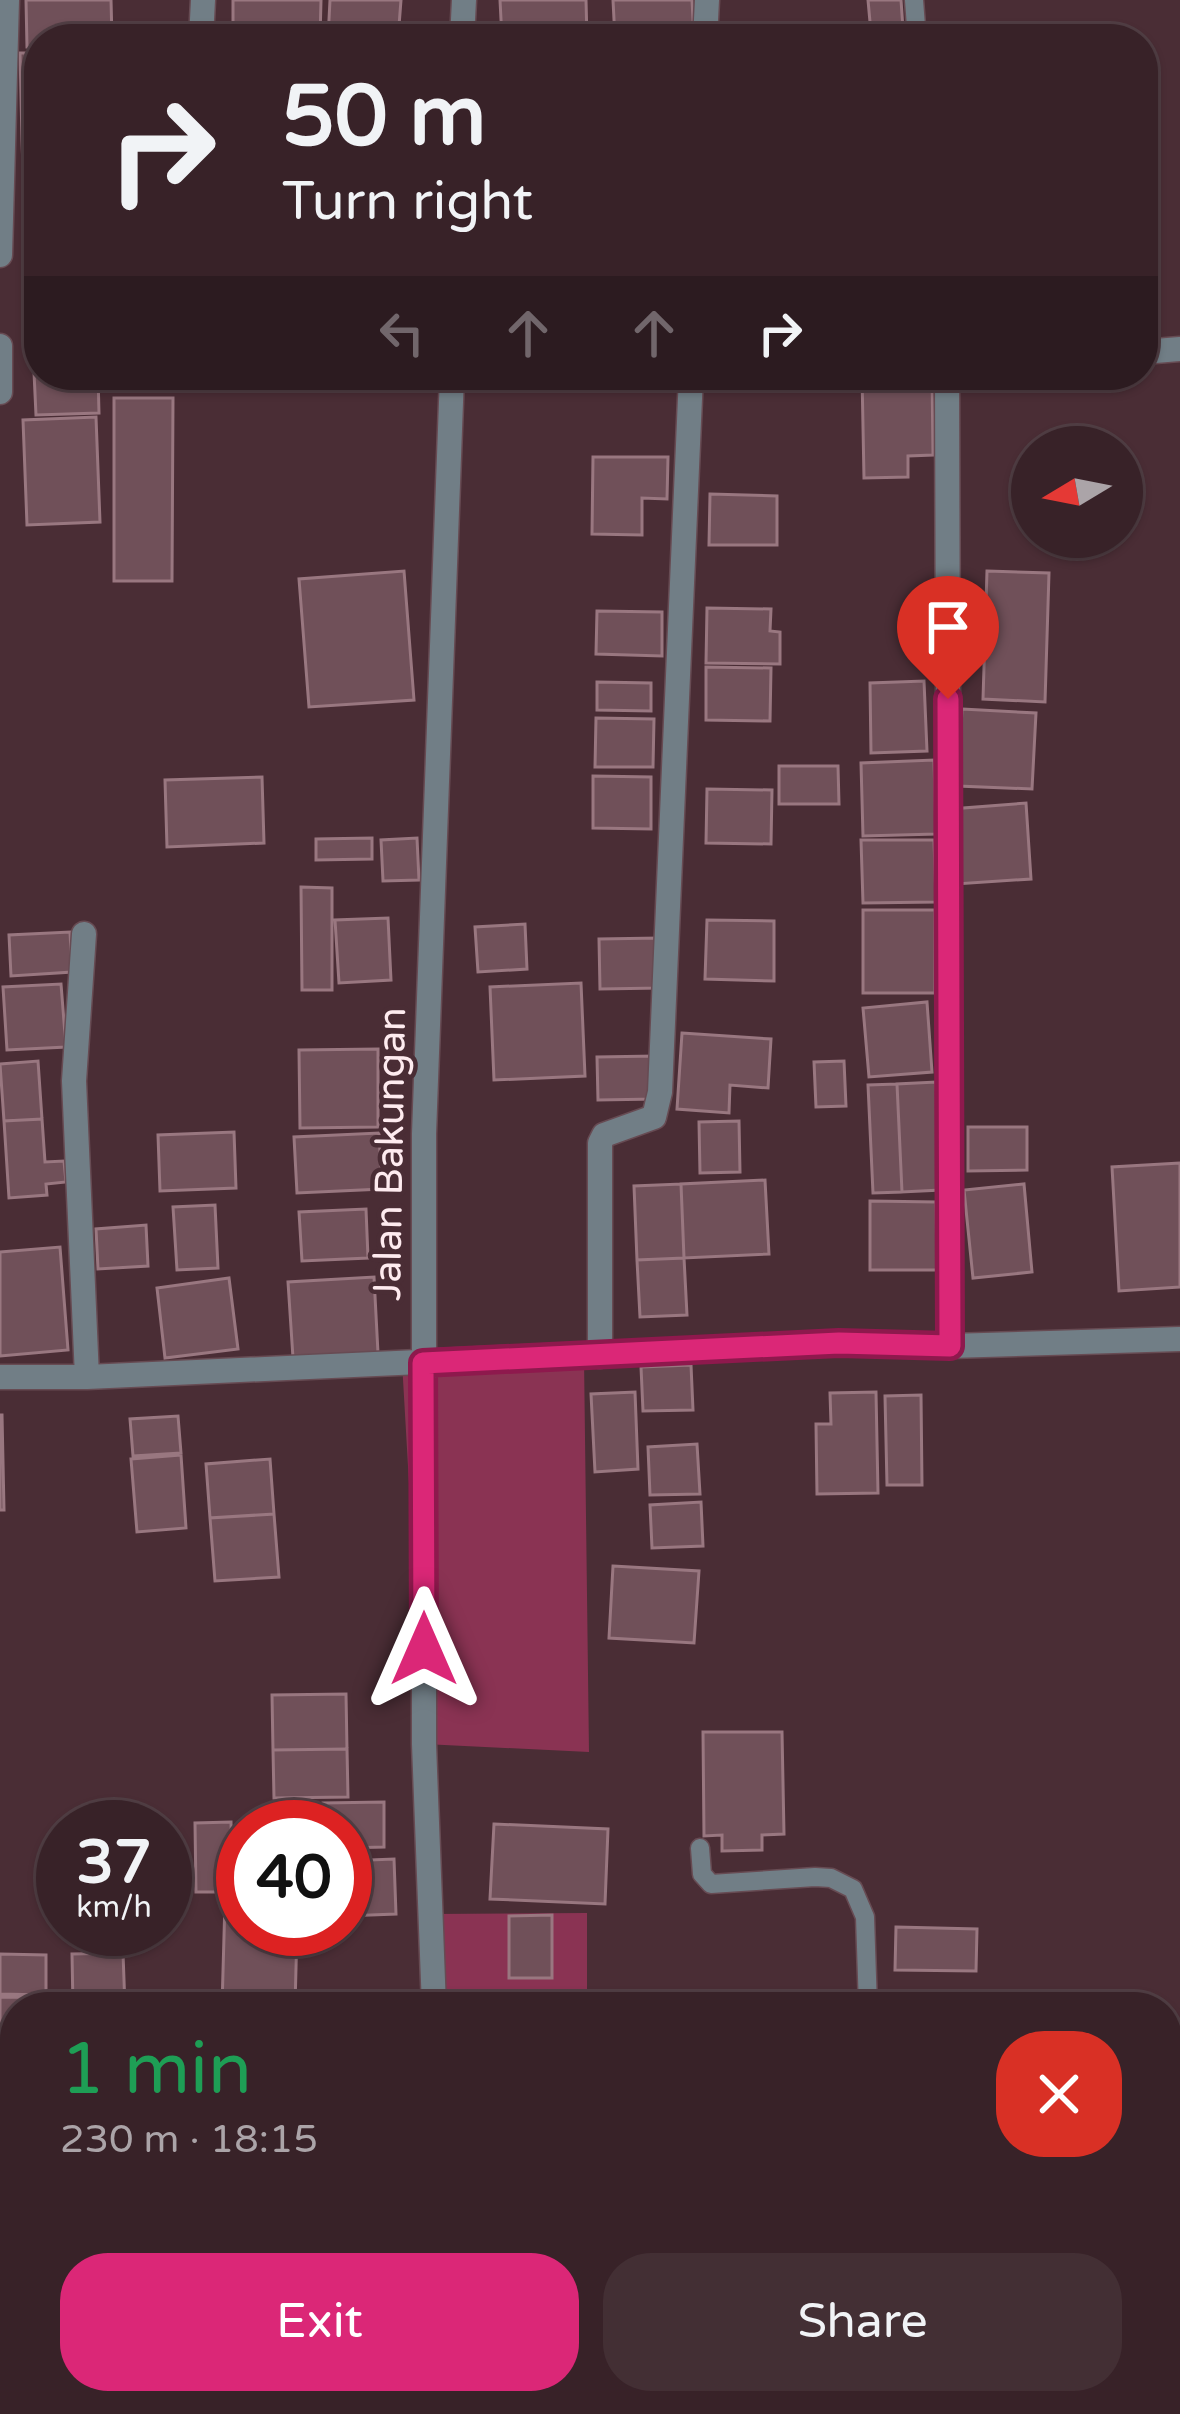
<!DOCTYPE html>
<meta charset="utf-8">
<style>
:root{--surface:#382228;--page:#432f34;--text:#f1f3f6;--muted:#aba4a8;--line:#523f45;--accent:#db2777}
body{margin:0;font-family:"Varela Round",sans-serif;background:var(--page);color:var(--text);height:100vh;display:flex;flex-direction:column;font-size:45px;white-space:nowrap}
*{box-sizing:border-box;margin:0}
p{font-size:39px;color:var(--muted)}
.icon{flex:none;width:66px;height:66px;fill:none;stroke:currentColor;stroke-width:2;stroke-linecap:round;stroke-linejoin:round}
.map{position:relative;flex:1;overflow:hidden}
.details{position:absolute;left:0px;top:1992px;width:1182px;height:423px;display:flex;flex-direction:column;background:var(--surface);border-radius:48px 48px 0 0;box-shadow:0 3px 9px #0004,0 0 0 3px var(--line)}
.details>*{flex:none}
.hud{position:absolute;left:24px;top:24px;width:1134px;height:366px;border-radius:48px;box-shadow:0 3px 9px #0004,0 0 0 3px var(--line);background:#382228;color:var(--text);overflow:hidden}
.needle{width:78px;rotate:260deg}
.buttons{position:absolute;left:1011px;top:426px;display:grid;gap:24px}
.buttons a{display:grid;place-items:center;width:132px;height:132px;border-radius:50%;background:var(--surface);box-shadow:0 3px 9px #0004,0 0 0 3px var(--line);font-size:60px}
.speed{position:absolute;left:36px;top:1800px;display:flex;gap:24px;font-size:60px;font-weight:700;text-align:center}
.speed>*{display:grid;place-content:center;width:156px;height:156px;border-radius:50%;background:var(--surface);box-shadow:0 3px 9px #0004,0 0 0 3px var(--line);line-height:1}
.speed small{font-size:30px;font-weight:400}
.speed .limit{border:18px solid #d22;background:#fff;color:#111}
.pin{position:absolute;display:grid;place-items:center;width:102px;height:102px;color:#fff;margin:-123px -51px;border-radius:50% 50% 50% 0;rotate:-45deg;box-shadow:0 0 12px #0007}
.pin .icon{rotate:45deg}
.me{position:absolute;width:132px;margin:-66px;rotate:0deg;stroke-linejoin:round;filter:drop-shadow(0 0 9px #0008)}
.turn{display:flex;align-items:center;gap:42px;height:252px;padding:0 60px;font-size:54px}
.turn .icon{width:156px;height:156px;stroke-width:2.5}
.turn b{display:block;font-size:84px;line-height:102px}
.lanes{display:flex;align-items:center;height:114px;padding:0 60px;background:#0003;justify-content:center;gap:60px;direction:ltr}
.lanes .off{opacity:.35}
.round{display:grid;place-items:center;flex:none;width:126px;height:126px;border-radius:48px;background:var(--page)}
.head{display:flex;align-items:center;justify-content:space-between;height:204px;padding:0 60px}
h1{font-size:72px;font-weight:600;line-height:90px;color:#1e9e55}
.button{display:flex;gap:24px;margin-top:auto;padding:24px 60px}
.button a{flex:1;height:138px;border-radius:48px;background:var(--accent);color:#fff;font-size:48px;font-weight:600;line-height:138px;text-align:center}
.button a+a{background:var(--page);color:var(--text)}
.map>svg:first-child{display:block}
.green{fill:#8a3353}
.building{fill:#705059;stroke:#997780;stroke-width:3}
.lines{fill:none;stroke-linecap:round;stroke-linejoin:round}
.service-casing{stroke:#674b53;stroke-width:21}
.minor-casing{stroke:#674b53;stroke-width:27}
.tertiary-casing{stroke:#674b53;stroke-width:27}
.service{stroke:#717e86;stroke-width:18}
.minor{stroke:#717e86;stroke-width:24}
.tertiary{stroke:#717e86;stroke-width:24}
.route-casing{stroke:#8e194d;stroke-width:30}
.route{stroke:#db2777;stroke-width:21}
.labels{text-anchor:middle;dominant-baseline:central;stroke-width:9;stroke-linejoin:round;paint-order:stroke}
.street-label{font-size:39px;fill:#feebef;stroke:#4a2d35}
</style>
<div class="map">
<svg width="1180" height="2414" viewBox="0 0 1180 2414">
<rect width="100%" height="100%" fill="#4a2d35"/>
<path class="green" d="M584 1358 589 1752 424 1744 402 1362Z
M587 1913V2007H434L430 1914Z
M293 2400H590L591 2414H294Z"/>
<path class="building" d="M26 0H111L112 39H39V47H27Z
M233 0H321L320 39H233Z
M330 0H401L398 39H328Z
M500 0H586L587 39H502Z
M613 0H692L694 39H615Z
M868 0H901L903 29 871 33Z
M20 53H39V140H22Z
M22 140H39V228L25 229Z
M34 372 98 375 99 413 36 415Z
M862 375H932L933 455 908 456V477L864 478Z
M114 398H173L172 581H114Z
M96 417 100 522 27 525 23 420Z
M593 457H668L667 499 642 498V535L592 534Z
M710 494 777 496V545H709Z
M404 571 414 700 309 707 299 579Z
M987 571 1049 573 1045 702 983 699Z
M707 608 771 609 770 631 780 632V664L706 663Z
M597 611 662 612V656L596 654Z
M706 667 771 668 770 721 706 720Z
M924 681 927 751 871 753 870 683Z
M597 682 651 683V711L597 710Z
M962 709 1036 713 1032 789 958 786Z
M596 718 654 719 653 767H595Z
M934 760 936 834 863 836 861 763Z
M779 766H838L839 804H779Z
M593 776 651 777V829L593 828Z
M262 777 264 843 167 847 165 780Z
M707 789 772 790 771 844 706 843Z
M1026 803 1031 879 956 884 951 809Z
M372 838V859L316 860V839Z
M417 838 419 880 383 881 381 840Z
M861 840H934L936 902 863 903Z
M301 887 332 888V990H302Z
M863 910H935V993H863Z
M388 918 391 980 339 983 335 920Z
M707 920 774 921V981L705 979Z
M525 924 527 969 478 972 475 927Z
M70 932 72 972 11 976 9 935Z
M659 938 660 988 600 989 599 939Z
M581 983 585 1076 494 1080 490 987Z
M61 984 66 1047 7 1050 3 987Z
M927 1002 932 1072 869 1077 863 1008Z
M682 1033 771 1039 768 1088 730 1085 729 1113 677 1109Z
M378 1049V1127L300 1128 299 1050Z
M655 1056 656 1099 598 1100 597 1057Z
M38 1061 42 1119 4 1121 0 1064Z
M844 1061 846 1106 816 1107 814 1062Z
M936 1082 941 1190 902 1192 897 1084Z
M897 1084 902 1192 873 1193 868 1085Z
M42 1119 45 1162 64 1161 66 1182 46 1184 47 1195 9 1198 4 1121Z
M739 1121 740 1172 700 1173 699 1122Z
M968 1127H1027V1170L968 1171Z
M234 1132 236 1188 160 1191 158 1135Z
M379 1133 382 1189 297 1193 294 1137Z
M1180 1163V1287L1119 1291 1112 1167Z
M765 1180 769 1254 684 1258 681 1184Z
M681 1184 684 1258 637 1260 634 1186Z
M1024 1184 1032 1272 973 1278 964 1190Z
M870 1201 936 1202 937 1270H870Z
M215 1205 218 1268 177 1270 173 1207Z
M366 1209 368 1258 302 1261 299 1212Z
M146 1225 148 1266 98 1269 96 1229Z
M60 1247 68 1350 0 1356V1252Z
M684 1258 687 1315 640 1317 637 1260Z
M374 1277 378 1353 293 1358 288 1282Z
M229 1278 238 1349 165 1358 157 1288Z
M691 1365 693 1410 643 1411 641 1367Z
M635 1392 638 1469 595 1472 591 1394Z
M876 1392 878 1493 817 1494 816 1424H831L830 1393Z
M921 1395 922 1485H887L885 1396Z
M0 1415H2L4 1510H0Z
M178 1416 181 1453 133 1456 130 1419Z
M697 1444 700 1494 650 1495 648 1447Z
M181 1455 186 1528 137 1532 131 1459Z
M270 1459 274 1514 210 1518 206 1464Z
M701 1502 703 1546 652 1548 650 1505Z
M274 1514 279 1577 215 1581 210 1518Z
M613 1566 699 1571 694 1643 609 1638Z
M346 1694 347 1749 273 1750 272 1695Z
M703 1732H782L784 1834 762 1835V1850L722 1851V1835L704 1836Z
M347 1749 348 1797 274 1798 273 1750Z
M384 1802V1847L345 1848V1827H323V1803Z
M231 1822 232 1892H196L195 1823Z
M494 1824 608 1829 605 1904 490 1899Z
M394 1859 396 1914 345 1916V1861Z
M225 1901H243V1929H297L295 2007H222Z
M552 1915V1978H509V1916Z
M896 1927 977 1929 976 1971 895 1970Z
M123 1953 125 2007H73L72 1954Z
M0 1954 46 1955V1995L0 1994Z
M0 1997 68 1998V2007H15V2078H0Z
M4 2119H15V2196H7Z
M1167 2240H1180V2382H1167Z
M207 2400H279V2404L207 2407Z
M127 2401V2414H73L72 2405Z
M70 2406V2414H35V2409Z"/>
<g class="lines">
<defs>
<path id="service" d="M914 0 917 39
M700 1848 702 1874 711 1884 815 1877 831 1878 853 1889 865 1917 868 2007
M872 2400V2414"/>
<path id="minor" d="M201 39 203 0
M705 39 707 0
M0 255 7 0
M0 346V392
M1143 352 1180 349
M947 375 950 1346
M84 934 74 1081 87 1377
M600 1356V1143L604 1135 654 1117 660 1092 691 375
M0 1377H87L839 1343 950 1346 1180 1339
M0 2099 15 2098
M187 2400 188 2414
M636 2400V2414"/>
<path id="tertiary" d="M462 39 464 0
M434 2007 424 1744V1134L452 375
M451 2400V2414"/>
</defs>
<use href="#service" class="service-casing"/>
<use href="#minor" class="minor-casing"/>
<use href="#tertiary" class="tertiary-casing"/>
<use href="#service" class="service"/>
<use href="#minor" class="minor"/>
<use href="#tertiary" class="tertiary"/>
</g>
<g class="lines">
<defs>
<path id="route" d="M424 1649 423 1363 839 1343 950 1346 948 699"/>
</defs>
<use href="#route" class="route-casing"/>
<use href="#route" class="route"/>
</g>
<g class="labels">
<g class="street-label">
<text transform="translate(390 1154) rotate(-89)">Jalan Bakungan</text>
</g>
</g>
</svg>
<div class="buttons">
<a><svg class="needle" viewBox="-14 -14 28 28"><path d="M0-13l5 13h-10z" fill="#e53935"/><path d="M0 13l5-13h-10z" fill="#aba4a8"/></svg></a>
</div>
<div class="speed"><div>37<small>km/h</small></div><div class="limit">40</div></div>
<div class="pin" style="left:948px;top:699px;background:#d93025"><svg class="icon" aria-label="arrive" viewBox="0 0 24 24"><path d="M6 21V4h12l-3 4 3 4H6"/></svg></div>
<svg class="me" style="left:424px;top:1649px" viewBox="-20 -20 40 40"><path d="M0-17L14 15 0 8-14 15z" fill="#db2777" stroke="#fff" stroke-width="4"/></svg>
<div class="hud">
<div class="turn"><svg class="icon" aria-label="right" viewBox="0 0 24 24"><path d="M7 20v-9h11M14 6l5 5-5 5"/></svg><div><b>50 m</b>Turn right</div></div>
<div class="lanes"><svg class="icon off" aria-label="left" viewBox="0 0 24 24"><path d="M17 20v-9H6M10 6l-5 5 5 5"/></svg><svg class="icon off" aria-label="ahead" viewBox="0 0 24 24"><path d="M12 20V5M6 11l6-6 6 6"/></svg><svg class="icon off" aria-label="ahead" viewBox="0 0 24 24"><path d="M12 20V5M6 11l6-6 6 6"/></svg><svg class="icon" aria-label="right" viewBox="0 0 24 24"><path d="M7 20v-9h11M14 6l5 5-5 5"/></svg></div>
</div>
<section class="details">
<div class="head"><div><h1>1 min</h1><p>230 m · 18:15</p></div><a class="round" style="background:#d93025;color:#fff"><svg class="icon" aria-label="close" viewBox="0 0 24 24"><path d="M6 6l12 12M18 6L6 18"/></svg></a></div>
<div class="button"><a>Exit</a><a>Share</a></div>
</section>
</div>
